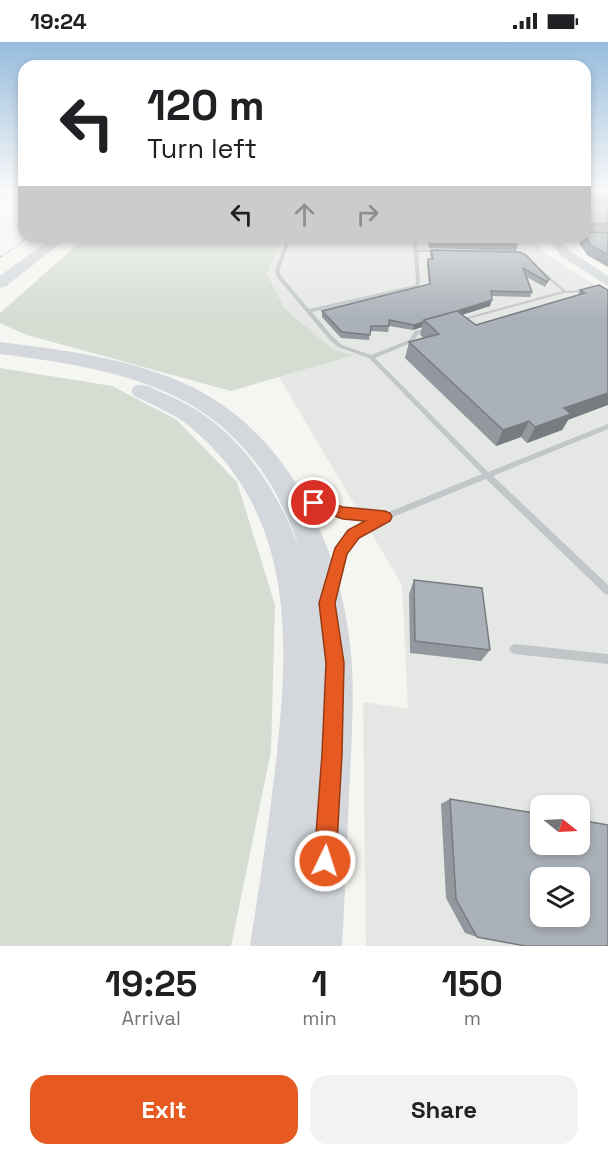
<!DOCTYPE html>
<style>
:root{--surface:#fff;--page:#f2f2f2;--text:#202124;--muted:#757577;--accent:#e65a21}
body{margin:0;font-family:"Space Grotesk",sans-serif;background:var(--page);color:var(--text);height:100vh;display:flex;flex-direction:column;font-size:22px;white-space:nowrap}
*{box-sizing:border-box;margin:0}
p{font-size:20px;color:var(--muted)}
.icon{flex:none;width:33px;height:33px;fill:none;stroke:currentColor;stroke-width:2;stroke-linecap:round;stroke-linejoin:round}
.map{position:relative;height:904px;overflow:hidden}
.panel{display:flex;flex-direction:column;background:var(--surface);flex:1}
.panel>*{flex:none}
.hud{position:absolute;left:18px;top:18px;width:573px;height:183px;border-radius:18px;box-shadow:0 3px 9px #0003;background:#fff;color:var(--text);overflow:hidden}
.needle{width:39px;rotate:108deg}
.buttons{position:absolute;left:530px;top:753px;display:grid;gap:12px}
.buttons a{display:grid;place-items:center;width:60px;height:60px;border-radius:12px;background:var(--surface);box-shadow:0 3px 9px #0003;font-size:30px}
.pin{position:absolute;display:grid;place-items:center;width:51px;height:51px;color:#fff;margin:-26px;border:3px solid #fff;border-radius:50%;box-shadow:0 2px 6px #0007}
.me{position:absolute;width:66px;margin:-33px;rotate:4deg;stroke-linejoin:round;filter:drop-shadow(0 0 4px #0008)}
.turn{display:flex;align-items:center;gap:21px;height:126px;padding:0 30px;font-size:27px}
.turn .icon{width:78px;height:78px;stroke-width:2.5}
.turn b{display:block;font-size:42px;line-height:51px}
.lanes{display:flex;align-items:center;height:57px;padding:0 30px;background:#0003;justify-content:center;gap:30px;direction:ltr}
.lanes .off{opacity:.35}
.eta{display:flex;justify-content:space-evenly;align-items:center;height:102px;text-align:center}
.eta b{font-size:36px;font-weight:700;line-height:42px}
.primary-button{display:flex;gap:12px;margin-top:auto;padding:12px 30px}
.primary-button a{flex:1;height:69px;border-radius:18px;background:var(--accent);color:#fff;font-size:24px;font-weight:700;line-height:69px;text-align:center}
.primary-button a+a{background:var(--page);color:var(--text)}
.status{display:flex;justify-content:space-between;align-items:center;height:42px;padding:0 30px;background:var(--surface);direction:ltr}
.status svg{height:16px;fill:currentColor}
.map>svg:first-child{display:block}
.built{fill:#e5e7e5;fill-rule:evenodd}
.green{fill:#d5dcd2}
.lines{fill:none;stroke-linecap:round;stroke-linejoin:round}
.path-far1{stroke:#bcbec0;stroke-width:1.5;stroke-dasharray:1.5 1.5;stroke-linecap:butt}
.path{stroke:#bcbec0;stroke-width:2;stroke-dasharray:2 2;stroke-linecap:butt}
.lane{fill:#c2c6c9;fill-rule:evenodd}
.secondary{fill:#d4d8dc;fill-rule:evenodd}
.primary{fill:#d4d8dc;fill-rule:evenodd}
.highway{fill:#d4d8dc;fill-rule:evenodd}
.wall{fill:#92989e}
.shaded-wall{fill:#777c81}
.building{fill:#aab1b8;stroke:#777c81;stroke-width:1.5;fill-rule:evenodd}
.route{fill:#e65a21;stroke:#963a15;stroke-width:1.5}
</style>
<div class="status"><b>19:24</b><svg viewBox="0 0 49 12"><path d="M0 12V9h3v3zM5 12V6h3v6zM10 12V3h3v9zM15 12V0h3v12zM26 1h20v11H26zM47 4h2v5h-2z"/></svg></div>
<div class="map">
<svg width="608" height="904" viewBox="0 0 608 904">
<rect width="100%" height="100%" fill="#f5f5f1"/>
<path class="built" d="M284 195H533L544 211 608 251V904H366L363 660 408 667 402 543 279 335 353 313 334 308 285 267 267 232ZM540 764H579V802H540ZM540 836H579V874H540Z"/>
<path class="green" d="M86 195H284L267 232 285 267 334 308 354 313 231 349 27 293 0 281V271Z
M0 326 112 344 177 378 237 440 275 563 271 709 231 904H0Z"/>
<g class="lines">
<path class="path-far1" d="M1 215 29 195"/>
<path class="path" d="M0 215 3 213"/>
<path class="lane" d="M287 195H291L279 229 281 234 309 267 415 243 416 238 412 195H416L417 208H441L442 209 440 210H418L420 238 419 245 312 270 333 295 342 303 371 313 409 298 415 289 432 285V287L419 291 413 300 375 316 488 430 608 382V387L493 434 608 543V553L605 552 486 437 388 477 365 490 352 502 347 508 336 542 333 543 330 542 329 539C338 506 343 494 374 477 346 474 320 467 294 455L293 453 294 451H300L321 460 339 465 384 472 482 432 369 316 338 305 329 297 277 235 275 229Z
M523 213H525L566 249 587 248 589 249 587 250 565 251 457 280V278L562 249 523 215Z
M514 602 608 612V622L514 612 511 610 509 607 511 604Z"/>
<path class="secondary" d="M546 195H558L569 208 608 234V244L561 214Z"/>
<path class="primary" d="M53 195H69L6 244 0 246V234Z
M0 300C61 308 124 315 181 340 291 387 344 509 352 623 354 666 351 708 349 750 347 801 345 853 342 904H250C260 840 270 775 277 710 290 590 292 468 189 384 173 371 153 363 134 354L131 349 134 344 141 343 148 344C165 352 182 359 198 369 248 401 281 456 301 511 251 357 147 330 0 312Z"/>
<path class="highway" d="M3 149H19L0 160V151Z"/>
</g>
<path class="wall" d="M585 149H608V225L587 213 575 195H585Z
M427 195H520L516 209 429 206Z
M431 208 520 210 549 237 545 245 525 234 532 250 530 255 492 254 490 264 462 273 476 283 578 253 580 248 599 243 568 378 562 388 527 401 521 395 496 404 405 316 409 300 424 296 420 293 422 285 413 288 389 284 388 290 370 289 369 298 341 296 322 275V269L429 242 427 222 428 217H431L430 213Z
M414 538 490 608 481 619 410 611 409 552Z
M450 757 477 895 465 891 446 856 441 762Z"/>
<path class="shaded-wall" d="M492 258 490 264 429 283 425 279Z
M423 280 422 285 413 288 414 283Z
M608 351V363L568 378 562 388 527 401 535 385 564 366Z
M529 379 521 395 496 404 503 388Z"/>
<path class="building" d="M585 149H608V153H587L589 161H608V182H589L585 184Z
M585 189 586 190 608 191V213L591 203 585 194Z
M431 208 520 210 526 213 549 237 547 240 523 226 532 250 491 249 492 258 457 269 424 278 423 280 414 283 389 278V284H371L370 293 342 290 322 269 430 242 428 217H433Z
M599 243 608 248V351L564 366 571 372 535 385 529 379 503 388 409 300 439 292 424 278 457 269 476 283 585 251 580 248Z
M414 538 482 546 490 608 415 599Z
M450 757 540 772V802H579V778L608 783V904H525L477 895 456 857ZM540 836H579V874H540Z"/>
<linearGradient id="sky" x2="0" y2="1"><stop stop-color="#96bbdd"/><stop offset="0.54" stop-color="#fafaf9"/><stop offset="1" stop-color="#fafaf9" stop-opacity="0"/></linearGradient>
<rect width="608" height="276" fill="url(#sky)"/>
<path class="route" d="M314 456 343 465 385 469 390 471 392 475 390 479 359 496 347 512 335 561 344 621 342 712 336 819 333 827 325 830 317 827 314 819 322 712 326 621 319 561 335 506 348 488 365 479 343 477 309 465 307 461 309 458Z"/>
</svg>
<div class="buttons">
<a><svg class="needle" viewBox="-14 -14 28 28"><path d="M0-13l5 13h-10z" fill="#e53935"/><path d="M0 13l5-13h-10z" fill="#757577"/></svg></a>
<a><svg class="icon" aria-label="layers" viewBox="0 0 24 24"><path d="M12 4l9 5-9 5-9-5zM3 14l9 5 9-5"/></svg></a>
</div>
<div class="pin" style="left:314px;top:461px;background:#d93025"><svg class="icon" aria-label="arrive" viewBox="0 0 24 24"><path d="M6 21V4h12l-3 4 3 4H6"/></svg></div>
<svg class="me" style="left:325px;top:819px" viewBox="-20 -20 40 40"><circle r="17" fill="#e65a21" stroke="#fff" stroke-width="3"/><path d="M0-11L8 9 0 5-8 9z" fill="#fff"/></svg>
<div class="hud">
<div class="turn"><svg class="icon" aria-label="left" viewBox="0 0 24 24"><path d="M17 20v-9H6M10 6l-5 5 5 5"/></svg><div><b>120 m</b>Turn left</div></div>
<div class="lanes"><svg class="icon" aria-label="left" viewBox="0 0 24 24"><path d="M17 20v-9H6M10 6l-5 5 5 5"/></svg><svg class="icon off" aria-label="ahead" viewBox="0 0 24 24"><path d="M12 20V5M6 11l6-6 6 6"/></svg><svg class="icon off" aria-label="right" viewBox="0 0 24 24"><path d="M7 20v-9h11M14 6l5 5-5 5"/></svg></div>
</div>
</div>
<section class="panel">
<div class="eta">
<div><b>19:25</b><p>Arrival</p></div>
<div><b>1</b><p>min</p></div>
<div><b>150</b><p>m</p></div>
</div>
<div class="primary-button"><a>Exit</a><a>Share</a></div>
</section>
